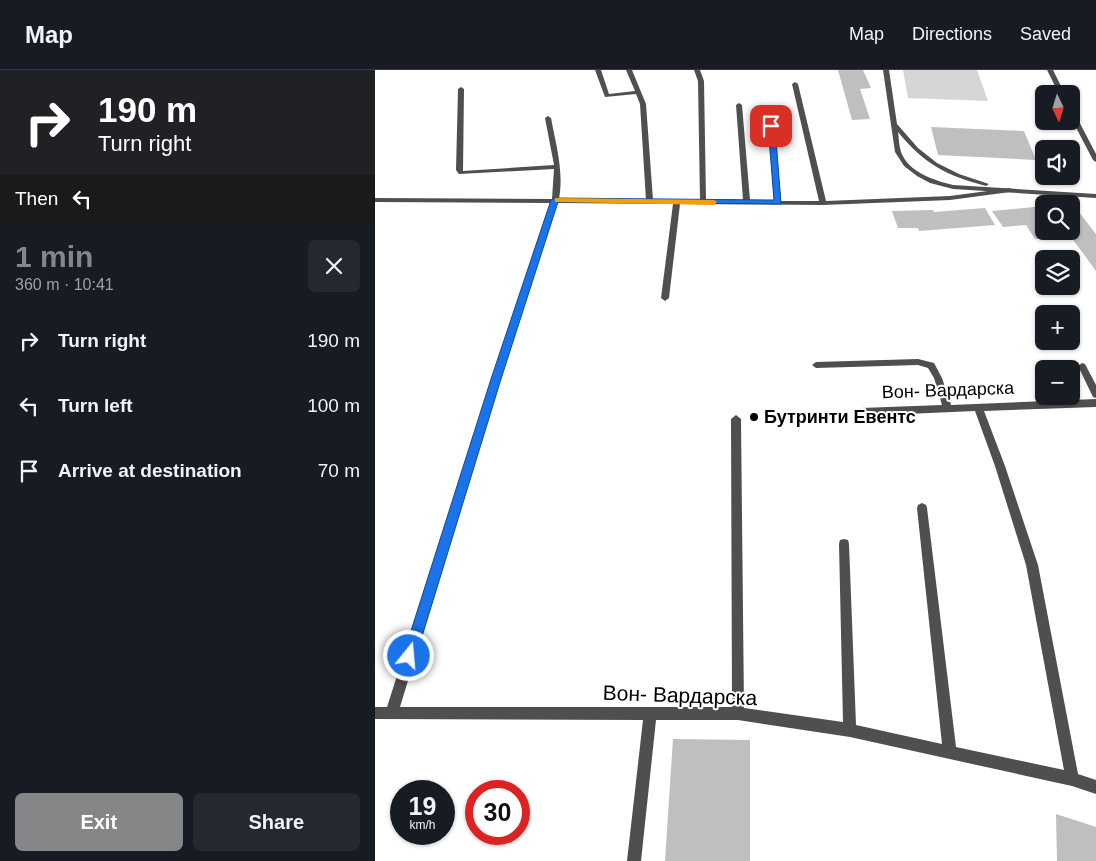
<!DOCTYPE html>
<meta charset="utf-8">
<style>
:root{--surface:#171b24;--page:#242831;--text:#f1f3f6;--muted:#9ea1a6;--line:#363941;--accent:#858687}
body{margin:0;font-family:Helvetica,sans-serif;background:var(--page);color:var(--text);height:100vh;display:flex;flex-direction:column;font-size:19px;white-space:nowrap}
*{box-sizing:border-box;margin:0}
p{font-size:16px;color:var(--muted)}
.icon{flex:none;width:28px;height:28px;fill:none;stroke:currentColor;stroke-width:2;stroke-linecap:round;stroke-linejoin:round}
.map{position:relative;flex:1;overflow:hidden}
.panel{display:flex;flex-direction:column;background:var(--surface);width:375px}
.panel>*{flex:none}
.banner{background:#202124;color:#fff;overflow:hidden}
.needle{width:32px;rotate:176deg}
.controls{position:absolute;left:660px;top:15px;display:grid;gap:10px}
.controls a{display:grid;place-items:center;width:45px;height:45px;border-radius:8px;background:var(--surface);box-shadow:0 1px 4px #0004;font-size:25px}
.speed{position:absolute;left:15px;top:710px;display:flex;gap:10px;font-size:25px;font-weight:700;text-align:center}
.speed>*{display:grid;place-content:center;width:65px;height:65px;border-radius:50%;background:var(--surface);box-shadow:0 1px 4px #0004;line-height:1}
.speed small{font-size:12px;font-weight:400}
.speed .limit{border:8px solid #d22;background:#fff;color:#111}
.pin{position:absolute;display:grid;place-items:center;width:42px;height:42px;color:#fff;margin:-21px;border-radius:10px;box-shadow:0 2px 8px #0006}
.me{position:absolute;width:55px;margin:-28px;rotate:17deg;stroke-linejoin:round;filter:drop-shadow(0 0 4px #0008)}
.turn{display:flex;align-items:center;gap:18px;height:105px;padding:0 15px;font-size:22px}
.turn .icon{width:65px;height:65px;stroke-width:2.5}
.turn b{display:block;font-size:35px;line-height:42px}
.then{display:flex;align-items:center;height:48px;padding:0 15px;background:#0003;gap:10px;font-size:19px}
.round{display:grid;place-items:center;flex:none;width:52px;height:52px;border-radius:8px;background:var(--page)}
.overview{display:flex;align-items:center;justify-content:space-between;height:85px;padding:0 15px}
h1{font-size:30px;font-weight:700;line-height:38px;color:var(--accent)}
.action{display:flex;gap:10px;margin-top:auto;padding:10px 15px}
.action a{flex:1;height:58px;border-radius:8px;background:var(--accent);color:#fff;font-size:20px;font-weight:700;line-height:58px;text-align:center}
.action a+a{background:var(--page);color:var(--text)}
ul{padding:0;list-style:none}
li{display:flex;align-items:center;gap:15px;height:65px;padding:0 15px}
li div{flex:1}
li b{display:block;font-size:19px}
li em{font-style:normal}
header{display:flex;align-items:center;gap:30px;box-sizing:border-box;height:70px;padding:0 25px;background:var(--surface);border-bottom:1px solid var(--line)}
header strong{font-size:24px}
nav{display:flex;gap:28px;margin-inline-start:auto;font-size:18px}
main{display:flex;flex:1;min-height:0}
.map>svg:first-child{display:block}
.green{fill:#d6d6d6}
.building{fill:#bfbfbf}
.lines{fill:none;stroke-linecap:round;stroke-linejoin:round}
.service{fill:#4f4f4f;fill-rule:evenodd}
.minor{fill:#4f4f4f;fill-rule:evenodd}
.tertiary{fill:#4f4f4f;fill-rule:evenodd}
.route{fill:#1a73e8;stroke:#114b97}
.slow{fill:#f59e0b}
.poi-dot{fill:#000;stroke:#fff;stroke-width:2}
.labels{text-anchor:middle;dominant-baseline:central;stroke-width:4;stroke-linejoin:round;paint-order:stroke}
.street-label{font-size:18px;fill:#000;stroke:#fff}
.poi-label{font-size:18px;font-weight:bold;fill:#000;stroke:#fff;text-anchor:start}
.near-street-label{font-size:21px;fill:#000;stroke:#fff}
</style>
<header>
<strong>Map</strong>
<nav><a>Map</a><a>Directions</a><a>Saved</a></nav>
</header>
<main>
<section class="panel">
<div class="banner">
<div class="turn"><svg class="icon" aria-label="right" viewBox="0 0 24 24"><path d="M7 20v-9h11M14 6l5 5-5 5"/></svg><div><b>190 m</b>Turn right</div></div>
<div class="then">Then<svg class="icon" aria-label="left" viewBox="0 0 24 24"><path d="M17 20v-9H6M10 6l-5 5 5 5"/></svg></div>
</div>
<div class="overview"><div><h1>1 min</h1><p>360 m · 10:41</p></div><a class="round"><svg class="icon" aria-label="close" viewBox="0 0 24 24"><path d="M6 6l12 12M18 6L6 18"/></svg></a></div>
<ul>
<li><svg class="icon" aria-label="right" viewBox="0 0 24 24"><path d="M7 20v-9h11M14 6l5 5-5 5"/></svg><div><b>Turn right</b></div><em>190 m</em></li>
<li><svg class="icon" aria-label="left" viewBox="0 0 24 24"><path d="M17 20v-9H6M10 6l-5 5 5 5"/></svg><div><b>Turn left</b></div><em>100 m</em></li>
<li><svg class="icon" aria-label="arrive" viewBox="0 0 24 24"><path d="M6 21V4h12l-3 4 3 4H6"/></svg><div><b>Arrive at destination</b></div><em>70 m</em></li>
</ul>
<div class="action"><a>Exit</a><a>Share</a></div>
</section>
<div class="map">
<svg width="721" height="791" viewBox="0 0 721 791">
<rect width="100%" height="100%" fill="#fff"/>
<path class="green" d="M528 0H602L613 31 533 28Z"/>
<path class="building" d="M463 0H488L496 18 485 19 495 49 477 50Z
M556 57 649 61 661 90 563 85Z
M671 130 696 132 721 164V201L696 167 660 169 651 155 628 157 617 141 669 136V161H696V134H674Z
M610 138 620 155 544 161 543 158H523L517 141 558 140 559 142Z
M298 669 375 670V791H290Z
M681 744 721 757V791H682Z"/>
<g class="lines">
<path class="service" d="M672 0H678L690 24H684Z
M696 40 699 42 721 84V92L718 90 696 48Z"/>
<path class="minor" d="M220 0H226L234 24 260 21 251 0H257L271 34 278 130H325L323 11 319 0H325L329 11 331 130H368L361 35 364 33 367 35 375 130 399 131 392 37 395 35 398 37 406 131H444L417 14 420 12 423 14 451 131 575 126 635 118 638 120 635 122 575 130 448 135 305 134 294 228 290 231 286 228 298 134 182 133 125 309 25 637H357L356 349 361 345 366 349 369 638 468 652 464 474 465 470 469 469 473 470 474 474 481 655 567 674 542 438 543 435 547 433 551 435 552 438 581 677 689 700 651 495 620 396 600 341 486 346 481 342 486 338 567 335 559 308 553 298 543 295 441 298 437 295 441 292 543 289 559 293 567 308 576 335 721 329V337L609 341 630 396 663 495 703 704 721 710V724L697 716 475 667 363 650H281L266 791H252L268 650 0 649V637H12L117 309 176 133 0 132V128L177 129 179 99 84 104 81 100 83 19 86 17 89 19 88 101 179 95 170 48 173 46 176 48C181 75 189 101 184 129L271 130 265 34 261 24 230 27Z
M707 293 710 294 721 315V328L718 327 703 296Z"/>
<path class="tertiary" d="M508 0H514L522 54 543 78 562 93 584 104 614 114 611 116C572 106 549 94 523 62 524 69 524 76 526 82 534 103 559 110 578 115L721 124V128L578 119 555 113 542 106 529 96 520 82Z"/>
</g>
<path class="route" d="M396 54 400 56 406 134 183 132 126 309 41 586 39 591 34 593 30 591 28 586 116 309 176 130 180 128 399 130 393 56Z"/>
<path class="slow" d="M180 128 339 130 342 132 339 135 183 132H180Z"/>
<circle class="poi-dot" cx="379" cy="347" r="5"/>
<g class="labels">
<g class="street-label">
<text transform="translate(573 320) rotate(-2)">Вон- Вардарска</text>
</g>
<g class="poi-label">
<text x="389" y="347">Бутринти Евентс</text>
</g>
<g class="near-street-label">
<text transform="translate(305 625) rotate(2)">Вон- Вардарска</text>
</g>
</g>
</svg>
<div class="controls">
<a><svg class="needle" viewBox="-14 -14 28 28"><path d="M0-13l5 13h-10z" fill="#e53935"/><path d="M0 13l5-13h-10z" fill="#9ea1a6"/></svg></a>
<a><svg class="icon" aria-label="sound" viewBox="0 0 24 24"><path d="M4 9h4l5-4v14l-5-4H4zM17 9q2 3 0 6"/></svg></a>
<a><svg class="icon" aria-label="search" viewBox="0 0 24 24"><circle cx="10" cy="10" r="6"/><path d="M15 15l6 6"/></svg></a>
<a><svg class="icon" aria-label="layers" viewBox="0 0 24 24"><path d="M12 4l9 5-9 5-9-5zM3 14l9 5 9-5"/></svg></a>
<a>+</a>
<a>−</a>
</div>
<div class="speed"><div>19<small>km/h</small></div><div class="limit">30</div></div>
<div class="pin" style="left:396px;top:56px;background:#d93025"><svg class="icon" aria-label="arrive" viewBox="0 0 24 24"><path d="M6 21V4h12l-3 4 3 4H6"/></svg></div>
<svg class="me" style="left:34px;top:586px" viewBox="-20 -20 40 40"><circle r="17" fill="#1a73e8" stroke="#fff" stroke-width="3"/><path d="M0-11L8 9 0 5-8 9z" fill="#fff"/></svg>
</div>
</main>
